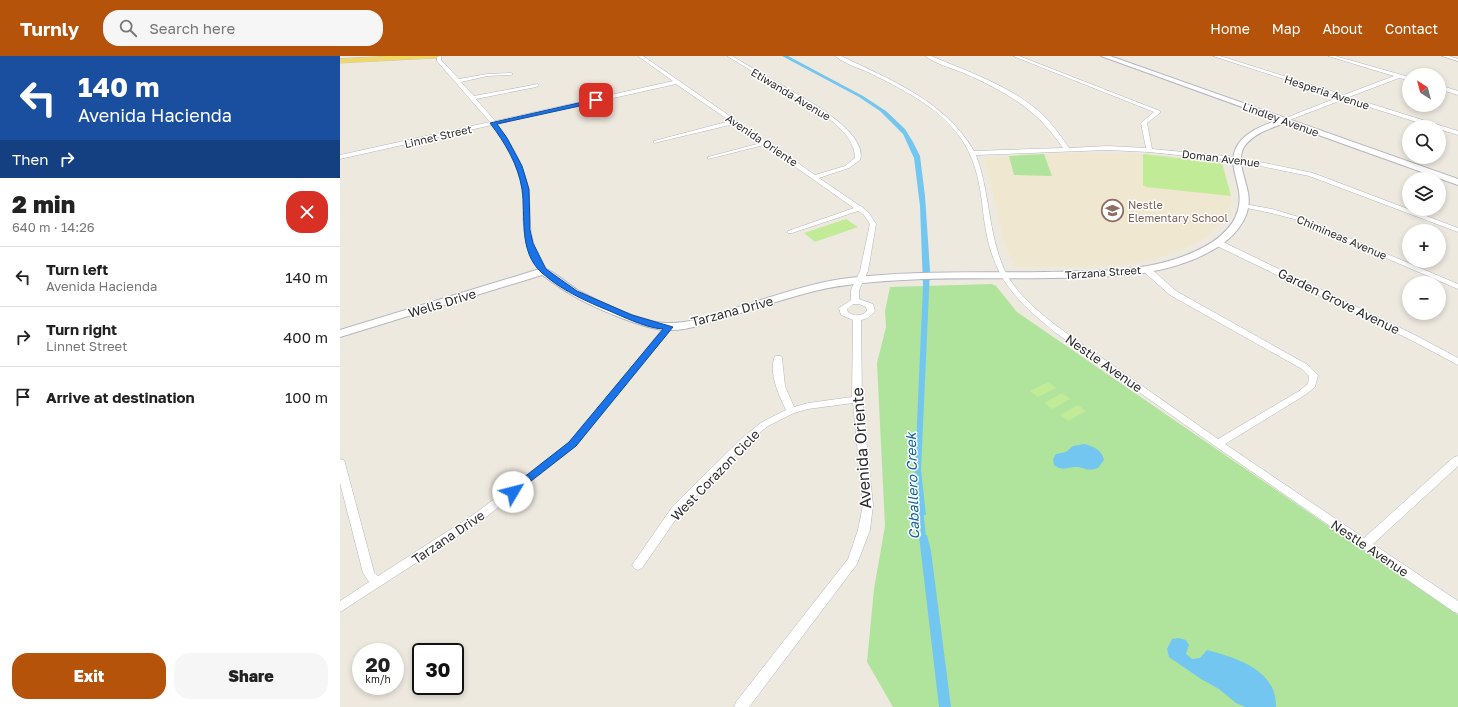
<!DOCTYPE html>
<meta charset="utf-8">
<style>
:root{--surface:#fff;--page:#f6f6f6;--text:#222;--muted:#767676;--line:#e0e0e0;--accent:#b45309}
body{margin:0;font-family:"Golos Text",sans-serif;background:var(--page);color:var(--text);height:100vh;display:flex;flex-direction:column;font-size:15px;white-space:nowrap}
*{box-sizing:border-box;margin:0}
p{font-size:13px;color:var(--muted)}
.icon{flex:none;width:22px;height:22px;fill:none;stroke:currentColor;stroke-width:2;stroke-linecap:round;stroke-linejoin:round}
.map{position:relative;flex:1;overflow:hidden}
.drawer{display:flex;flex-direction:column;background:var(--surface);width:340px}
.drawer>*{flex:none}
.banner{background:#1a4fa0;color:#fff;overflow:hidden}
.needle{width:26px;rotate:324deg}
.buttons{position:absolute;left:1062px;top:12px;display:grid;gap:8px}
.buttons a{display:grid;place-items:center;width:44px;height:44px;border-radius:50%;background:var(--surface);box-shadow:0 2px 6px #0003;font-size:20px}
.speed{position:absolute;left:12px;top:587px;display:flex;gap:8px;font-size:20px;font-weight:700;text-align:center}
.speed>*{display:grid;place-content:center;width:52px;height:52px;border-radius:50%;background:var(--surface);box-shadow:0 2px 6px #0003;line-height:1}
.speed small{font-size:10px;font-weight:400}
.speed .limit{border:2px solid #111;border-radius:6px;background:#fff;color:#111}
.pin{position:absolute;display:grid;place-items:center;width:34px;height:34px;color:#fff;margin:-17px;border-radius:8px;box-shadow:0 2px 6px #0006}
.me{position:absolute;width:44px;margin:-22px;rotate:53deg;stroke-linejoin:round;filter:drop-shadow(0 0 3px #0008)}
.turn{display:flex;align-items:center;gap:14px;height:84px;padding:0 12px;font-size:18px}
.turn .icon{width:52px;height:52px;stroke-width:2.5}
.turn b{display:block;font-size:28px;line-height:34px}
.then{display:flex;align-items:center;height:38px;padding:0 12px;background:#0003;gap:8px;font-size:15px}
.round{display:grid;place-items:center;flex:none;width:42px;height:42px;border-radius:16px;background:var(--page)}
.overview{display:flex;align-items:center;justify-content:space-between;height:68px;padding:0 12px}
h1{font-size:24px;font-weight:800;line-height:30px}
.cta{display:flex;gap:8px;margin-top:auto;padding:8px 12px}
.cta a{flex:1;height:46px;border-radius:16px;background:var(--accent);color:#fff;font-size:16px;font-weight:800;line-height:46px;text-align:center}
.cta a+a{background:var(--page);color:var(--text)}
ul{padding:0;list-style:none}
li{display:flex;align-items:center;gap:12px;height:60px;padding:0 12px;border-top:1px solid var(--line)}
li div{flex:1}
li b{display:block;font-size:15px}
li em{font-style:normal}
header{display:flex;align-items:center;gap:24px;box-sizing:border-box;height:56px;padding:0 20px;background:var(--accent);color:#fff}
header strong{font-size:19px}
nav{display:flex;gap:22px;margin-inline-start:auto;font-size:14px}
.search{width:280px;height:36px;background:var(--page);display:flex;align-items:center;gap:10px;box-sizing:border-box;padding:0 14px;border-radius:16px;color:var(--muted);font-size:15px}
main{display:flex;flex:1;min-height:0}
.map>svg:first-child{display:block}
.education{fill:#efe7cf}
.green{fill:#b0e49c}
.pitch{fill:#c2eb98}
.water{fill:#73c6ef}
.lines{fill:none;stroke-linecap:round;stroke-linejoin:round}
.stream{stroke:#73c6ef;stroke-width:4.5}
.minor-casing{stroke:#b3b4c0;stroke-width:1}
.tertiary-casing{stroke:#b3b4c0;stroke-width:2}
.primary-casing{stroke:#c8c8c8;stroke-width:1}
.minor{fill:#fff;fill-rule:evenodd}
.tertiary{fill:#fff;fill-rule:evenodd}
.primary{fill:#f1d961;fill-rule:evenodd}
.route{fill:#1a73e8;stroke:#114b97}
.labels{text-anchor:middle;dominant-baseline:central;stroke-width:3;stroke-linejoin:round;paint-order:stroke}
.far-street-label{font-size:11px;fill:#2d2d2d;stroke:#fff}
.far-education-label{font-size:11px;fill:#785e54;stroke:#fff;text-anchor:start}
.street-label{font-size:13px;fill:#2d2d2d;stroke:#fff}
.water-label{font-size:14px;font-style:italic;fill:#0d64a0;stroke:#fff}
.near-street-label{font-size:16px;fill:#2d2d2d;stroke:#fff}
</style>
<header>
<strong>Turnly</strong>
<div class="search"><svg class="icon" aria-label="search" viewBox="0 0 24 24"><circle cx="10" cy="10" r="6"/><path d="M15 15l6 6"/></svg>Search here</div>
<nav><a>Home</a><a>Map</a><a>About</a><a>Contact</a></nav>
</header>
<main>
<section class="drawer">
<div class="banner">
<div class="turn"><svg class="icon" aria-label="left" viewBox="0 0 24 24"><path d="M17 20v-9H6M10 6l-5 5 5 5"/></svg><div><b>140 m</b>Avenida Hacienda</div></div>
<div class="then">Then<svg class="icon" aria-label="right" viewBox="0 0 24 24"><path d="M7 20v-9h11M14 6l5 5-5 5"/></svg></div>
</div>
<div class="overview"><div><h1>2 min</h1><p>640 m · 14:26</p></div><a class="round" style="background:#d93025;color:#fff"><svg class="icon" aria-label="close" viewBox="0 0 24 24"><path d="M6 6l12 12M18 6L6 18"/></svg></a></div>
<ul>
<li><svg class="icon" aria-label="left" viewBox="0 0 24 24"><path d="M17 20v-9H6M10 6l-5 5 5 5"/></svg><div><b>Turn left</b><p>Avenida Hacienda</p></div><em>140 m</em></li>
<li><svg class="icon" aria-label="right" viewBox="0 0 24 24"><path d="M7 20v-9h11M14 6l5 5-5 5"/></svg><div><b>Turn right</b><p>Linnet Street</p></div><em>400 m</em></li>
<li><svg class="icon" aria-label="arrive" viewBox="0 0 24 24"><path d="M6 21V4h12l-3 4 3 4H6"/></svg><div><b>Arrive at destination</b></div><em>100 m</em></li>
</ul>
<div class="cta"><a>Exit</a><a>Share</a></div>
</section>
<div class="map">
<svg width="1118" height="651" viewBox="0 0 1118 651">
<rect width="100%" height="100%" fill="#eee9df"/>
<path class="education" d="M729 97 803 98 882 107 890 133 891 147 883 165 867 181 845 192 823 200 795 207 752 211H675L665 189 645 103 648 101Z"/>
<path class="green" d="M704 98 712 120 674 119 669 100Z
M652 228 656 230 677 256 1118 559V651H553L527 606 534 533 545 470 537 307 546 271 545 255 550 231Z"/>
<path class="pitch" d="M803 98 882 107 891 140 806 131 803 129Z
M506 163 518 171 475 186 464 177Z
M708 326 716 332 698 341 690 335Z
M722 337 730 343 712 353 704 347Z
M738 349 746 355 728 365 720 359Z"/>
<path class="water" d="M442 0H448L523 40 546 55 565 73 573 86 580 100 585 140 590 214 581 414 586 459H578L575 413 583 230 580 150 574 102 563 78 540 55 519 41Z
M744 388C753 390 762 394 764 404L758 412C746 416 745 411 736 411 727 411 723 416 714 409L713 403 716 398 726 396 733 390Z
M587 479 591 495 611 651H599L579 480Z
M838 582 846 584 849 589 846 598 852 603 860 602 867 594C897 602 937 614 936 651H905L896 647 879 633 861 623 829 601 827 593 832 583Z"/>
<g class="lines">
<path class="stream" d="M581 455 584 483"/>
<defs>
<path id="minor" d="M97 0H101V4L119 23 147 18 171 17 173 18 171 19 147 20 121 26 134 40 198 28 199 29 196 31 136 43 155 65 333 25 298 0H303L475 119 505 110 515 102C515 82 495 67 480 56L387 0H392C409 10 426 20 443 30 462 41 529 76 520 104L509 112 479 122 520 150 523 151 524 153 529 157 536 168 528 215 519 234V243L533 248 535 255 528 262 521 264 522 343 533 449 530 474 517 508 409 651H394L396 646 508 503 518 474 523 449 513 347 468 353 454 357 428 370 408 386 341 456 302 512 298 514 294 512 292 509 333 450 402 382 422 366 446 354C439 340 428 316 435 300H441L442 302 445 330 454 351 468 347 512 341 513 264 501 259 499 252 511 244V234L520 215 530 168 524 159 518 155 452 177H448V175L514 152 424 89 368 103V101L421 87 394 68 314 87V85L390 65 336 28 157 68C171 87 184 108 188 132 191 146 189 161 191 175 193 190 199 202 207 215L203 217H200C192 203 185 189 184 174 182 160 184 147 182 133 178 110 166 87 152 69L0 103V99L150 66 97 5ZM513 248H519L526 251 527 255C521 260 515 261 508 256L507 253Z
M495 0H501C551 24 605 45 634 95L723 92C697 53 666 36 624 17 611 12 596 8 585 0H591C629 16 671 30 702 58 712 68 721 80 729 92L768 90 806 92 801 67 814 56 673 0H679L820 55V57L807 67 812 93 896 101 973 117 1118 172V176L969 120 896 105 809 96 768 94 636 99C650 136 648 177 664 213 682 252 740 286 774 310 809 335 844 359 878 383L959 335 968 328 969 320 962 313 830 239 803 215V211H809L836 235 968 309 978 319 975 331 965 339 885 388 1024 482 1114 401 1118 400V410L1033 488 1118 545V557L1114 556 875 390 716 277C672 241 652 220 644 163 641 136 638 108 622 84 601 52 564 34 530 17 519 12 505 8 495 0Z
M873 0H880L1004 39 1054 20 988 0H995L1069 21V24L1059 22 1009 41 1118 75V79L1099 73V71H1092L1004 43 947 65H943V63L999 41Z
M1102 0H1109L1118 3V5Z
M1099 29 1118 35V39L1099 33Z
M904 148 932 153 962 162 1118 228V233L958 164 931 157 902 151 901 150Z
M875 185H881L1075 279 1118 302V309L1069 283 875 189Z
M326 269H329L333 271 236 390 141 465 0 556V545L29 526 23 517 0 427V403L4 404 5 407 34 516 38 520 133 459 230 386Z"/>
<path id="tertiary" d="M761 0H770L1118 123V129L945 67C931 72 912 78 904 91 896 105 906 123 908 137 913 162 892 184 871 195 823 222 764 221 711 222 643 223 574 220 507 229 467 234 429 249 390 260 371 266 348 275 327 274 305 274 250 250 230 238 220 232 211 225 202 219L0 281V274L203 212C216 216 227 228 239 235 259 246 304 267 327 267 347 268 370 260 389 254 429 242 468 227 509 222 574 214 640 217 705 216 759 215 816 217 864 191 888 178 905 158 898 130 895 117 890 104 896 92 904 76 922 70 938 64Z"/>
<path id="primary" d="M51 0H100L96 2 0 7V3Z"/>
</defs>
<use href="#minor" class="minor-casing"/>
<use href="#tertiary" class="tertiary-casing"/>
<use href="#primary" class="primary-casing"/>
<use href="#minor" class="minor"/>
<use href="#tertiary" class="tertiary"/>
<use href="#primary" class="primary"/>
</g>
<path class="route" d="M256 43 258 46 157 68 167 82 182 110 189 133 190 174 193 187 206 213 237 235 292 259 333 271 236 390 173 439 167 436 169 433 229 386 323 273C304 272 278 258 260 251 239 242 219 232 202 217 178 196 186 160 182 133 178 108 165 87 150 67Z"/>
<defs>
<symbol id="school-ring" viewBox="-11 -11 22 22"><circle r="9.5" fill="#fff" stroke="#8d6e63" stroke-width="1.5"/><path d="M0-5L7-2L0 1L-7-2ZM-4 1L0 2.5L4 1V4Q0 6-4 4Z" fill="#8d6e63"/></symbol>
</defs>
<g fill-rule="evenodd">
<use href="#school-ring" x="760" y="142" width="25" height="25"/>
</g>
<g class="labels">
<g class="far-street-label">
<text transform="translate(987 36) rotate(18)">Hesperia Avenue</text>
<text transform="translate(451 38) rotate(31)">Etiwanda Avenue</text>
<text transform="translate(941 63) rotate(20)">Lindley Avenue</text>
<text transform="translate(98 80) rotate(-13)">Linnet Street</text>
<text transform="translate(422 84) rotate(34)">Avenida Oriente</text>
<text transform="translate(881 102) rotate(7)">Doman Avenue</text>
<text transform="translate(1002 181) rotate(23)">Chimineas Avenue</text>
<text transform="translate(763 216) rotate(-4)">Tarzana Street</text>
</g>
<g class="far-education-label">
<text x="788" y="148">Nestle<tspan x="788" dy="13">Elementary School</tspan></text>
</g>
<g class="street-label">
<text transform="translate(999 245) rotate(26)">Garden Grove Avenue</text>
<text transform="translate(102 247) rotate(-17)">Wells Drive</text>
<text transform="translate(392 255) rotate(-15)">Tarzana Drive</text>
<text transform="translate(764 307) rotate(35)">Nestle Avenue</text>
<text transform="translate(375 419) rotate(-46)">West Corazon Cicle</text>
<text transform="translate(108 481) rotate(-34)">Tarzana Drive</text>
<text transform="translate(1030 492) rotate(34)">Nestle Avenue</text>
</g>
<g class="water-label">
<text transform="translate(572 430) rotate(-92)">Caballero Creek</text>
</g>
<g class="near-street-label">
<text transform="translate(521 392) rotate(-94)">Avenida Oriente</text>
</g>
</g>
</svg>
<div class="buttons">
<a><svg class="needle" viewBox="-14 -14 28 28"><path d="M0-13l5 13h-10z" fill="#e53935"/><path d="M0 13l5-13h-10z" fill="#767676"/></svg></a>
<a><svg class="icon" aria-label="search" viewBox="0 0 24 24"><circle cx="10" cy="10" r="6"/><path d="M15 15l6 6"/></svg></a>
<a><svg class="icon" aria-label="layers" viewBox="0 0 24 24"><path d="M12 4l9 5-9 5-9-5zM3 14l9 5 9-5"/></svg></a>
<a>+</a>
<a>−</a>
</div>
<div class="speed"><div>20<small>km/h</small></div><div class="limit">30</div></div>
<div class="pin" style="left:256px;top:44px;background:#d93025"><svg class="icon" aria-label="arrive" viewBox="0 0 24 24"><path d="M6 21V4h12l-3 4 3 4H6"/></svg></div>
<svg class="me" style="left:173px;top:436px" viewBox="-20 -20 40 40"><circle r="19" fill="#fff"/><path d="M0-13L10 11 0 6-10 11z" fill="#1a73e8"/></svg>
</div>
</main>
